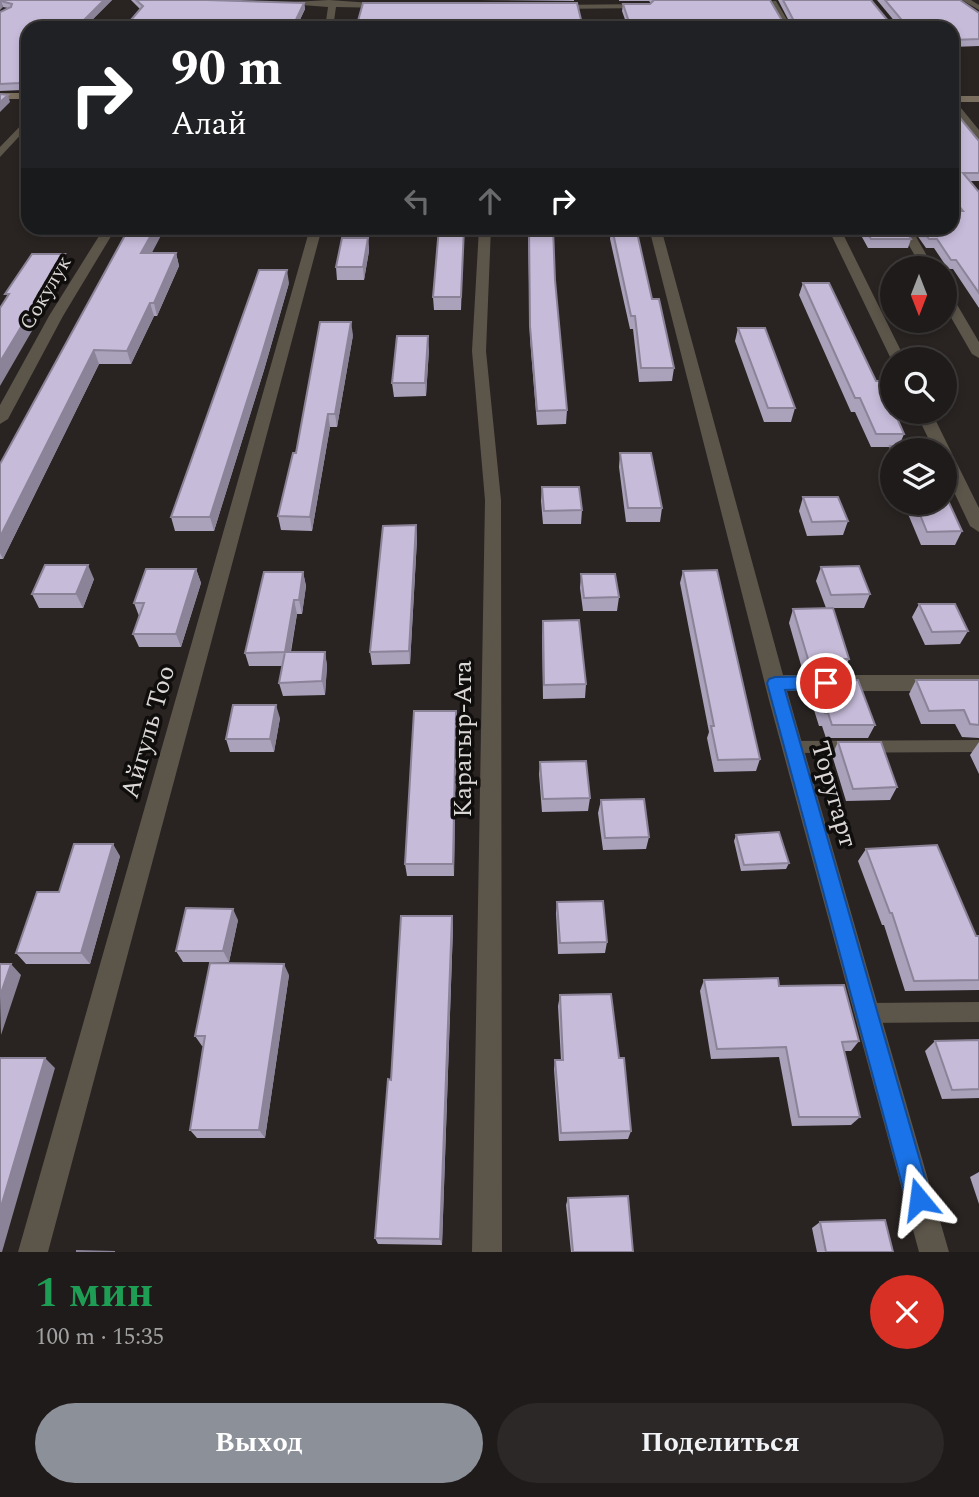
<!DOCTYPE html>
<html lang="ru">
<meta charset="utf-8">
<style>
:root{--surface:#1f1b1a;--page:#2c2827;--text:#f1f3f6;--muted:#a1a1a2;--line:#3c3939;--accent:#8c9099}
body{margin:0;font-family:Spectral,serif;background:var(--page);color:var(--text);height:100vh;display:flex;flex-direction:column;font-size:26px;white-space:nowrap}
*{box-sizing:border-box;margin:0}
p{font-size:23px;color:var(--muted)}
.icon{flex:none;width:38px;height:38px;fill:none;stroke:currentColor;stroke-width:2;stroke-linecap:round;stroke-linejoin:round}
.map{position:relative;height:1252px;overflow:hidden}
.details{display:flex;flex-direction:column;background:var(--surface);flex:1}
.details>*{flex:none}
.banner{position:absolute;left:21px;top:21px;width:938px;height:214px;border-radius:21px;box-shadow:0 4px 10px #0003,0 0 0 2px var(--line);background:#202124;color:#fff;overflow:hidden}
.needle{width:46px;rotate:180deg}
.tools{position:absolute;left:880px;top:256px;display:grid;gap:14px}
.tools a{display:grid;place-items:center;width:77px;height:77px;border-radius:50%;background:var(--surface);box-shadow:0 4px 10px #0003,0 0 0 2px var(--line);font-size:35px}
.pin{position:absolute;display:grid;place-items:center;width:60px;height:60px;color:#fff;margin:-30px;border:4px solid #fff;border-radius:50%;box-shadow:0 2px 7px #0007}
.me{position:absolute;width:77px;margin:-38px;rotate:344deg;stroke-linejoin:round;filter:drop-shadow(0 0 5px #0008)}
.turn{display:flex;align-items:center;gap:24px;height:147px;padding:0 35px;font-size:32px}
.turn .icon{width:91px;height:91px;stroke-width:2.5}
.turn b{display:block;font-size:49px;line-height:60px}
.lanes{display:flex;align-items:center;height:66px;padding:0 35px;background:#0003;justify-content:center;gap:35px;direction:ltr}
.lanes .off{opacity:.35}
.round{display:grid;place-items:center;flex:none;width:74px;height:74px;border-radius:37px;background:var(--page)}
.overview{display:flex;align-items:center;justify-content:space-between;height:119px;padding:0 35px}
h1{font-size:42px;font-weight:700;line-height:52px;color:#1e9e55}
.cta{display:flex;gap:14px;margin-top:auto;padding:14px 35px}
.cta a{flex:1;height:80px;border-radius:42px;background:var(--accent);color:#fff;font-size:28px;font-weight:700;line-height:80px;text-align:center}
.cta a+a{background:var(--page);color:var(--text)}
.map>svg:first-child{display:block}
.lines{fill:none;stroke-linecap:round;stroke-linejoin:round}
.service{fill:#5c554a;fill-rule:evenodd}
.minor{fill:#5c554a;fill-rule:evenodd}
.secondary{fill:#7a6f5e;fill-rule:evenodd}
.wall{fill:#aaa1bb}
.shaded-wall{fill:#8b8398}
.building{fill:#c6bbd9;stroke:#8b8398;stroke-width:2}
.route{fill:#1a73e8;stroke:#114b97;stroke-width:2}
.labels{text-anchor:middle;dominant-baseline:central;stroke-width:7;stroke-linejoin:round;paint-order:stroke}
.far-street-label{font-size:21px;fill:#dbd7d6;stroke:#100e0d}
.street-label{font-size:26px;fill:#dbd7d6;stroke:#100e0d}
</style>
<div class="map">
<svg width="979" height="1252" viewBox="0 0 979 1252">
<rect width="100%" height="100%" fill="#292422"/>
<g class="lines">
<path class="service" d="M979 740V752L792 753 786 752 784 747 786 742 792 741Z
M979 1002V1022L865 1023 858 1020 855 1013 858 1006 865 1003Z"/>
<path class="minor" d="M329 0 386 4 390 6 386 8 336 7 333 28H325L328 7 275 3Z
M962 0H971L979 5V10Z
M773 1H776L792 28H784L769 3Z
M648 4 651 8 552 9 548 7 552 5Z
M952 97 979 130V140L975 139 952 107Z
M28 118V127L0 157V147Z
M104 228H116L63 316 8 419 0 424V405L49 316Z
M310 228H322L48 1252H18Z
M479 228H491L486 351 501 500 502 1252H472L485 500 472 351Z
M649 228H661L783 675H979V691H787L949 1252H919L769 700Z
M828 228H840L905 359H892V361L891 359Z
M899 228H911L934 268H922Z
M945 292 952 296 979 342V358L972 354 945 307Z
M915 411H931L979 508V532L970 526 945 473V450H934Z"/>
<path class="secondary" d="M0 93H28V99H0Z
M952 96H979V102H952Z"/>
</g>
<path class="wall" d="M0 0H112L84 28H28L22 90 0 91V12L8 8 3 7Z
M131 0H207L304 3 305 9 296 28H124L140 9Z
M479 0H574V1Z
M619 0H770L783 22 790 23 778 0H871L889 22 896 23 877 0H960L979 13V46L952 47V28H628L622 11 623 4H650L651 3 649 1H619Z
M952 108 979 141V181H970L979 192V308L953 269H948L934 248H926L912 228H952L953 211 952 210Z
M277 228H305L303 232H278Z
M376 228H464L461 310H434L433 297 438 233H376Z
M528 228 555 280 567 410 566 424 537 425 530 339Z
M611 228 652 299 674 368 672 381 639 382 633 329H630L610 239Z
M857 228H904L911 239 908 248H868Z
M368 238 369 251 364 280H337L336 267Z
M151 253H176L179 266 157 316H154L131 364H99L3 559H0V464Z
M289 283 264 370 214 531H175L171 517Z
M803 283 876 381 904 434 899 446 892 450V478L885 460 890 447H871L855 412H851L799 295Z
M738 328 795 408 791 422H764L735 341Z
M353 335 337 427H330L312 531 281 530 278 516 296 453Z
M429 349 426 396 394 397 392 383Z
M620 453 662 508 660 522H626L619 467Z
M542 487 582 510 581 524H543L541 501Z
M803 497 848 521 843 535 807 536 799 511Z
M903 502H945L962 531 955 545H921Z
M416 525 417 539 410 664 372 665 370 652Z
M821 567 870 594 864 608H833L849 659 843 672H803L789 623 793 609 826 608 816 581Z
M196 569 201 583 181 647H139L133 634 139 616 134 603Z
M683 571 760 759 756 771 714 772 707 738 709 732 680 583Z
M303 572 306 586 302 614H297L291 652H325L327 666 325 695 283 696 279 683 282 666H249L245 653Z
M581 574 619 597 617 611H583L580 588Z
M94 579 83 608H39L32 594Z
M919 604 968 631 960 644 925 645 912 617Z
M543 621 586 684 585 698 543 699 542 635Z
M815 680 875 725 868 738H826L822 726H819L809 694Z
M916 680H979V738L962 737 955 724H921L909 694Z
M280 718 274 752H230L226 739Z
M456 724 454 876H407L405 864Z
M838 742 897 787 890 800 846 801 832 755Z
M979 742V774L970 755Z
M540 762 590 798 588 811 542 812 539 774Z
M601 800 649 837 646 849 603 850 598 813Z
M736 835 789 863 786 869 741 871 734 841Z
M866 849 976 936H979V990L905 991 884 925H882L858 861Z
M120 856 90 964H26L16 953 59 892Z
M557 902 607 942 605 953 558 954 556 913Z
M452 916 453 927 442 1245 378 1244 375 1238 391 1080Z
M238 920 229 962H183L176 951Z
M289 975 265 1138H197L190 1130 204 1046H202L195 1036Z
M704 980 779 986 859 1041 851 1051H844L860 1117 851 1125 792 1126 779 1057 711 1059 700 991Z
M560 995 619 1058 631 1131 628 1139 559 1141 554 1069 555 1060H561L558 1006Z
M979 1040V1098L942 1099 925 1051 935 1041Z
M979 1172V1204L970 1177Z
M568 1198 633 1252H571L566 1205Z
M820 1222 893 1252H817L812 1228Z"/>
<path class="shaded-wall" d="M104 0H112L84 28H76Z
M1 1 3 7 0 10V2Z
M304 3 305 9 296 28H292Z
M28 75V84L22 90 19 83Z
M8 95 10 102 0 112V102Z
M155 228H165L145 266 141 253Z
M368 238 369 251 364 280 363 267Z
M176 253 179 266 157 316 154 303Z
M65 254 69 267 0 386V362Z
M287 270 289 283 264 370 214 531 210 517Z
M150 303 154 316 131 364 127 351Z
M351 322 353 335 337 427 335 414Z
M428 336 429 349 426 396 425 383Z
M94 350 99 364 3 559 0 553V537Z
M328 414 330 427 312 531 310 517Z
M416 525 417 539 410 664 409 651Z
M88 565 94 579 83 608 76 594Z
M196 569 201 583 181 647 176 634Z
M303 572 306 586 302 614 299 600Z
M294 600 297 614 288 666 285 652Z
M325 652 327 666 325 695 322 681Z
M276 705 280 718 274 752 270 739Z
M456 711V724L454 876 453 864Z
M113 844 120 856 90 964 81 953Z
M233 909 238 920 229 962 223 951Z
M452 916 453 927 442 1245 440 1239Z
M11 964 21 975 1 1035 0 996Z
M284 964 289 975 265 1138 259 1130Z
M45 1058 55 1068 2 1252H0V1210Z"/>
<path class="building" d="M0 0H104L76 28H28V75L19 83 0 84V12L11 7 12 4 1 1 0 2Z
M136 0H207L304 3 292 28H124L143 6Z
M654 0H770L783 22 795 23 783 0H871L889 22 901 23V19L885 0H960L979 13V39L952 40V28H631L623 4H650Z
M363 3H577L583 28H356Z
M0 94 8 95 0 102Z
M952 108 979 141V173H963L979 192V293L956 260H951L937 239H929L921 228H952V211H963L952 197Z
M129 228H155L141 253H176L154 303H150L127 351 94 350 0 537V464Z
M439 228H464L461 297H433Z
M529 228H553L555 280 567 410 537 411 530 326Z
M612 228H636L652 299H659L674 368H641L635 316H631Z
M864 228H904L911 239H871Z
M342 238H368L363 267H336Z
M32 254H65L0 362V308L9 294H5Z
M259 270H287L261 357 210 517H171Z
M803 283H829L876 381H880L892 409V411H894L904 434H876L860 398H855Z
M320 322H351L335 414H328L310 517 278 516 293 453H296Z
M738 328H765L795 408H768Z
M397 336H428L425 383H392Z
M890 446H919L921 450H892V451Z
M620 453H651L662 508H628Z
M542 487H579L582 510 544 511Z
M945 494 962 531 927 532 915 502H945Z
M803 497H838L848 521 812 522Z
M416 525 409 651 370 652 383 526Z
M45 565H88L76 594H32Z
M859 566 870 594 831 595 821 567Z
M146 569H196L176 634H133L144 603H134Z
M717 570 760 759 718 760 711 726H714L683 571Z
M264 572H303L299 600H294L285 652 245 653Z
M581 574H615L619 597 584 598Z
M919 604H955L968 631 932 632Z
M833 608 849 659H808L793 609Z
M579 620 586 684 544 685 543 621Z
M285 652H325L322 681 279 683Z
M815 680H858L875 725H832L828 713H825Z
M916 680H979V725L970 724 964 710 929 711Z
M233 705H276L270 739H226Z
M414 711H456L453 864H405Z
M838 742H881L897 787 853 789Z
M586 761 590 798 543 799 540 762Z
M644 799 649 837 605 838 601 800Z
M779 832 789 863 744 865 736 835Z
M74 844H113L81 953H16L37 892H59Z
M937 845 976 936H979V980L914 981 892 913H890L866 849Z
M603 901 607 942 560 943 557 902Z
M186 908 233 909 223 951H176Z
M401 916H452L440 1239 375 1238 388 1079 391 1080Z
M210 963 284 964 259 1130H190L205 1036H195Z
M0 964H11L0 996Z
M778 978 779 986 844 985 859 1041 842 1042 860 1117H799L786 1047 717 1049 704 980Z
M611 994 619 1058H624L631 1131 561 1133 555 1060H563L560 995Z
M979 1040V1089L952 1090 935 1041Z
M0 1058H45L0 1210Z
M628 1196 633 1252H573L568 1198Z
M885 1220 893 1252H826L820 1222Z
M77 1251 115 1252H77Z"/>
<path class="route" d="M826 676 832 678 834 683 832 688 785 690 931 1199 927 1207 919 1211 910 1207 906 1199 767 683 769 679 775 677Z"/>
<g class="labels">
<g class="far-street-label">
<text transform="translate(46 293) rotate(-60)">Сокулук</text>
</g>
<g class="street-label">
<text transform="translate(148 732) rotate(-74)">Айгуль Тоо</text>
<text transform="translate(463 739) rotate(-90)">Карагыр-Ата</text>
<text transform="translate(834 794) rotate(74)">Торугарт</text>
</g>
</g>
</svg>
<div class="tools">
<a><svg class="needle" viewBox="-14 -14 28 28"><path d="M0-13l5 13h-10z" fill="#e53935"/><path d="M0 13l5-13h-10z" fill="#a1a1a2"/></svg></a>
<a><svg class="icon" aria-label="search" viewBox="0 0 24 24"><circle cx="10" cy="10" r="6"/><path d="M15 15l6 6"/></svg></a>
<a><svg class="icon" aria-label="layers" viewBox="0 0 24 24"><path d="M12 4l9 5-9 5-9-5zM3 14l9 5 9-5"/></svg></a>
</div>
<div class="pin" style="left:826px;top:683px;background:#d93025"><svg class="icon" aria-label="arrive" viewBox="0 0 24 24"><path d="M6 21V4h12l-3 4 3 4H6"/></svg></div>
<svg class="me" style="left:919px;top:1199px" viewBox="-20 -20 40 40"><path d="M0-17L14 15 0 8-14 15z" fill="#1a73e8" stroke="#fff" stroke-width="4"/></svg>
<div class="banner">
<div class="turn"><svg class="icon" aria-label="right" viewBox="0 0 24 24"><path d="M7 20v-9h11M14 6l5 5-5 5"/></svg><div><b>90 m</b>Алай</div></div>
<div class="lanes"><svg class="icon off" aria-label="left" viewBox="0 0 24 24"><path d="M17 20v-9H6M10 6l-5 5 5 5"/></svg><svg class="icon off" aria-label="ahead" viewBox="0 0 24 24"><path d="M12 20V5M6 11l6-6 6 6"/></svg><svg class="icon" aria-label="right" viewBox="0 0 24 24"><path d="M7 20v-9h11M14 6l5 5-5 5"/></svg></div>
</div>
</div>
<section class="details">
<div class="overview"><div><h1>1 мин</h1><p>100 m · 15:35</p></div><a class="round" style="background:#d93025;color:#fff"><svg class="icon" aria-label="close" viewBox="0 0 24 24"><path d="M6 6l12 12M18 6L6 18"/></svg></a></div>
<div class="cta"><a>Выход</a><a>Поделиться</a></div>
</section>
